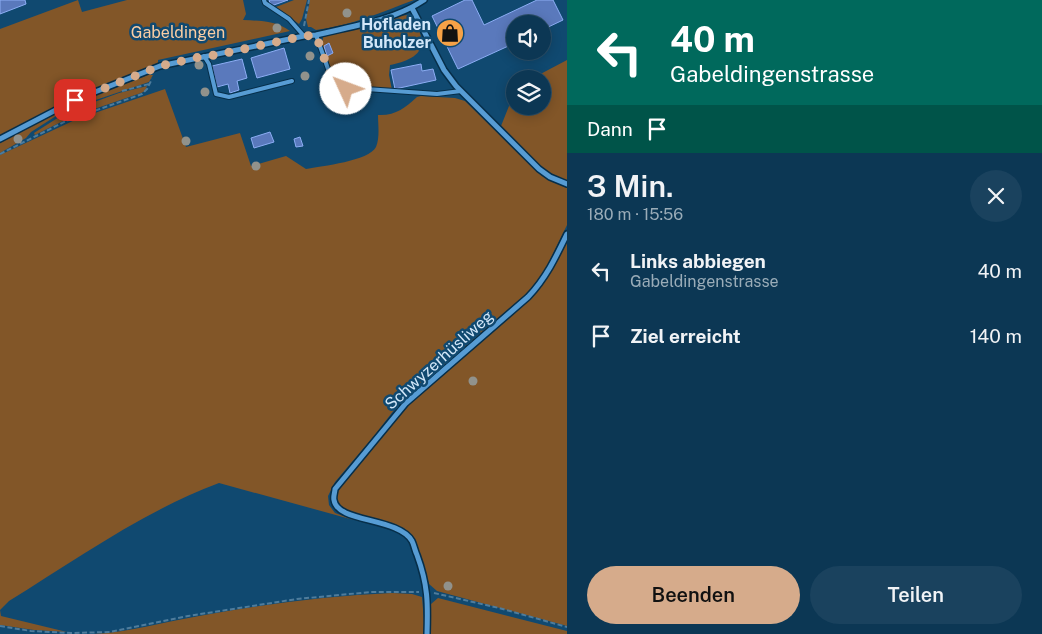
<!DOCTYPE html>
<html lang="de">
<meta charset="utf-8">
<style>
:root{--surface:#0c3754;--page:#1a425e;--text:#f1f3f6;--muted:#9aacb8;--line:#2c516b;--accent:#d6ab8b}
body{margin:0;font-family:"Public Sans",sans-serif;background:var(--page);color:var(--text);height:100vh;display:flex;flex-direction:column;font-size:19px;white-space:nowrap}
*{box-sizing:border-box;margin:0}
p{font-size:16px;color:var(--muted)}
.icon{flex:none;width:28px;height:28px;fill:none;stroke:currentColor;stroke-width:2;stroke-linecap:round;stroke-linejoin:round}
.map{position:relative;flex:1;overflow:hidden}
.side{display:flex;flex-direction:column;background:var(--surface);width:475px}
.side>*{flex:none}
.top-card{background:#00695c;color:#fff;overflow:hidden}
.fabs{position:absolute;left:506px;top:15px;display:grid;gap:10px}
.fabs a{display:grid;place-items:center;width:45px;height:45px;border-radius:50%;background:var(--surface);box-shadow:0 2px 12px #0003,0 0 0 1px var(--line);font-size:25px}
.pin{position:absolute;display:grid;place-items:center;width:42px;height:42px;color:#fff;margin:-21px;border-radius:10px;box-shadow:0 2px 8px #0006}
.me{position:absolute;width:55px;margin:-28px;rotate:313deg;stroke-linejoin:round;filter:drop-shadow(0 0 4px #0008)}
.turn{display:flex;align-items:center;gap:18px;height:105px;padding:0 20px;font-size:22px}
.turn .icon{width:65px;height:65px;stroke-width:2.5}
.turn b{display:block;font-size:35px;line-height:42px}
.then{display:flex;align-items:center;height:48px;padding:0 20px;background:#0003;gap:10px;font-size:19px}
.round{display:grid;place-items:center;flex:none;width:52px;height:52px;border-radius:26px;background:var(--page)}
.overview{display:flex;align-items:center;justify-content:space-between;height:85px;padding:0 20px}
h1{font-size:30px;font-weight:600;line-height:38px}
.button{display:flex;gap:10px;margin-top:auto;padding:10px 20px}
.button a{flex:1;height:58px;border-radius:30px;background:var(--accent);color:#111;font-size:20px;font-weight:600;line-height:58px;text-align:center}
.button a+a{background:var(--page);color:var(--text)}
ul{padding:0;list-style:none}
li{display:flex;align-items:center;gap:15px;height:65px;padding:0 20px}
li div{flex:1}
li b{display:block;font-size:19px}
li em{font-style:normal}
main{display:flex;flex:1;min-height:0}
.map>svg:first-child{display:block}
.green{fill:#825628}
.building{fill:#5a79bc;stroke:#8cadf4}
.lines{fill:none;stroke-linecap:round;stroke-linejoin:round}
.lane-casing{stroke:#062e49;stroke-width:6}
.street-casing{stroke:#062e49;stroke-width:8}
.path{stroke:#4e7c9c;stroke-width:2;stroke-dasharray:5 2.5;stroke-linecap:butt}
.lane{stroke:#579cd4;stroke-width:4}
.street{stroke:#579cd4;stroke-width:5}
.tree{fill:#91928c}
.route{stroke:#d6ab8b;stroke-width:9;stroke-dasharray:0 16.2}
.labels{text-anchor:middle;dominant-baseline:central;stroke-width:5;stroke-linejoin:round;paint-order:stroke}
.poi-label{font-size:16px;font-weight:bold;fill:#d2e7f9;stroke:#104970;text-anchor:end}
.park-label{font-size:16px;fill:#facda3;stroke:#104970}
.street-label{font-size:16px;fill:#d2e7f9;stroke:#104970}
</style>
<main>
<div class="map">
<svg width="567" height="634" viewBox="0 0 567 634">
<rect width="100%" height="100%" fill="#104970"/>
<path class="green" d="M78 0 82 12 127 0H243L246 14 243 20C261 21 276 21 290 31L158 60V63L138 72 69 100 0 136V29Z
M294 0H307L302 19 299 24 276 7Z
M310 0H414C382 12 350 26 316 30L311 27H308L306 19Z
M407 15C413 19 416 24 419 31 429 54 408 61 390 65L389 75 392 90 340 85 336 81 322 46 323 37 400 16Z
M567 60V180C539 172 521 147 501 126L515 91V106H542V79H531Z
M151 73 150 75H153L149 82 69 109 56 116 31 132 26 138 0 153V143C33 124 66 106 101 92 117 85 135 82 151 73Z
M147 86 145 91 141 93 71 117 35 135 34 133 67 112 119 93Z
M165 89 186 147 240 133 251 166 286 156 306 169C322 166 369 161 376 147 380 137 378 125 378 115 395 116 405 108 417 97L421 96 455 98 465 101 542 176 567 188V225L541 278 528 294 426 382 401 401 374 436 335 482 328 496 329 505 335 513 354 520 219 483C144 511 77 559 9 601L0 610 1 616 67 632 34 630 0 625V155L77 119Z
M567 237V626L437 591 429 584 414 542 404 528 357 516 339 505 336 495 340 485 406 407 530 299C547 281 556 259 567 237Z
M392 593 412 594 422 597 425 634H94C130 632 164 622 199 616 263 604 327 596 392 593Z
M438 598 567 631V634H430V607L431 604Z"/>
<path class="building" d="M0 0H25L26 4 0 14Z
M269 0H288L271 6Z
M465 0H472L484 25 537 0H553L563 20 542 30V24H515V43L458 69 432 16Z
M329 43 333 53 327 56 324 46Z
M284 48 290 69 257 78 251 58Z
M242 59 247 78 237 81 239 90 230 93 228 84 217 87 212 66Z
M421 64 422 71 433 69 436 80 395 89 391 70Z
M270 132 274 142 254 148 251 138Z
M300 137 303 146 296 147 294 139Z"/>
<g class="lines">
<defs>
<path id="lane" d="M264 0 265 3 289 19 304 36
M316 35 333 83 338 87 437 94 461 91
M204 56 209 64 216 94 229 97 292 81"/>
<path id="street" d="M412 8 444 70 456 86 539 169 550 177 567 184
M0 139 75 100 160 66 304 36 316 35C352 26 393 21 424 0
M427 634C428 603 428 585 417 555 415 551 414 545 412 541 398 517 337 523 334 500 333 497 335 492 335 489L406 403 528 297C546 278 556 257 567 234"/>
</defs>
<use href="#lane" class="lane-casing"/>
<use href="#street" class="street-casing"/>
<path class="path" d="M304 26 309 0
M122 91 149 84
M0 154 66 121 142 94 147 89 152 79
M434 593 499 608 567 627
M0 626 31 631 71 633 110 632 188 616 297 599 371 592H419"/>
<use href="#lane" class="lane"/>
<use href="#street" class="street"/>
</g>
<g class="tree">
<circle cx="347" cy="13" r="4.5"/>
<circle cx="277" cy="28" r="4.5"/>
<circle cx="168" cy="31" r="4.5"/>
<circle cx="310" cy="56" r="4.5"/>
<circle cx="199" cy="65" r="4.5"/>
<circle cx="305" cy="76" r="4.5"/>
<circle cx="205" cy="92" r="4.5"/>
<circle cx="18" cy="139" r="4.5"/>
<circle cx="186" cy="141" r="4.5"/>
<circle cx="256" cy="166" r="4.5"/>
<circle cx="473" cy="381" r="4.5"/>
<circle cx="448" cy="586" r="4.5"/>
</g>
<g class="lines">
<path class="route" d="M75 100 160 66 204 56 216 55 304 36 316 35 333 83 338 87 346 89"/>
</g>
<defs>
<symbol id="shop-disc" viewBox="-11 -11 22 22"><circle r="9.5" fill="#f6a247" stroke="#104970"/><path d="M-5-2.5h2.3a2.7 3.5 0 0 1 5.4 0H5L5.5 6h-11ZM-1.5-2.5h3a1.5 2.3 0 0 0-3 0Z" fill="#111"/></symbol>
</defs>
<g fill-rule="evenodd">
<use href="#shop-disc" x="434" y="17" width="32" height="32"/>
</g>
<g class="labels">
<g class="poi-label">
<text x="431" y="24">Hofladen<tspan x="431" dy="18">Buholzer</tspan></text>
</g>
<g class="park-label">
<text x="178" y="32">Gabeldingen</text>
</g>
<g class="street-label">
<text transform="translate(439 360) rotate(-42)">Schwyzerhüsliweg</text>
</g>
</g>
</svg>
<div class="fabs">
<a><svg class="icon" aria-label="sound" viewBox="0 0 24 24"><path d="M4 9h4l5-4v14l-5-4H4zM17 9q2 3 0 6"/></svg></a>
<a><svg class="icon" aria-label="layers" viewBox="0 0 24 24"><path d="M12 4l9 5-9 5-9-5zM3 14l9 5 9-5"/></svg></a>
</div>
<div class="pin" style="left:75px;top:100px;background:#d93025"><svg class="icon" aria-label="arrive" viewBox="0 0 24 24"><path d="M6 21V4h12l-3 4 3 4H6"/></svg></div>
<svg class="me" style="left:346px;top:89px" viewBox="-20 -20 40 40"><circle r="19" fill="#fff"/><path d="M0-13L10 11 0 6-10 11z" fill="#d6ab8b"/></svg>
</div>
<section class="side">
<div class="top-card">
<div class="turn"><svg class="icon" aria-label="left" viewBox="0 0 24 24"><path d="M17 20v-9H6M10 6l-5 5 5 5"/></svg><div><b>40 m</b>Gabeldingenstrasse</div></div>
<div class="then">Dann<svg class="icon" aria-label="arrive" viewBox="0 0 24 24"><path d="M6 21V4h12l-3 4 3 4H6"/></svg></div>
</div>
<div class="overview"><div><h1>3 Min.</h1><p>180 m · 15:56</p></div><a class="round"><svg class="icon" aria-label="close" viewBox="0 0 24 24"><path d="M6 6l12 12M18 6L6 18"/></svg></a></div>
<ul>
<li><svg class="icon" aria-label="left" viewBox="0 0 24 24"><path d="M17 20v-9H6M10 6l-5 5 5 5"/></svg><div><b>Links abbiegen</b><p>Gabeldingenstrasse</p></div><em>40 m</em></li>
<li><svg class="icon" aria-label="arrive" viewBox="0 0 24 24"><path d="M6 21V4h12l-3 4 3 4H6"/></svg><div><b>Ziel erreicht</b></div><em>140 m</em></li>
</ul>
<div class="button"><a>Beenden</a><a>Teilen</a></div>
</section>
</main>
